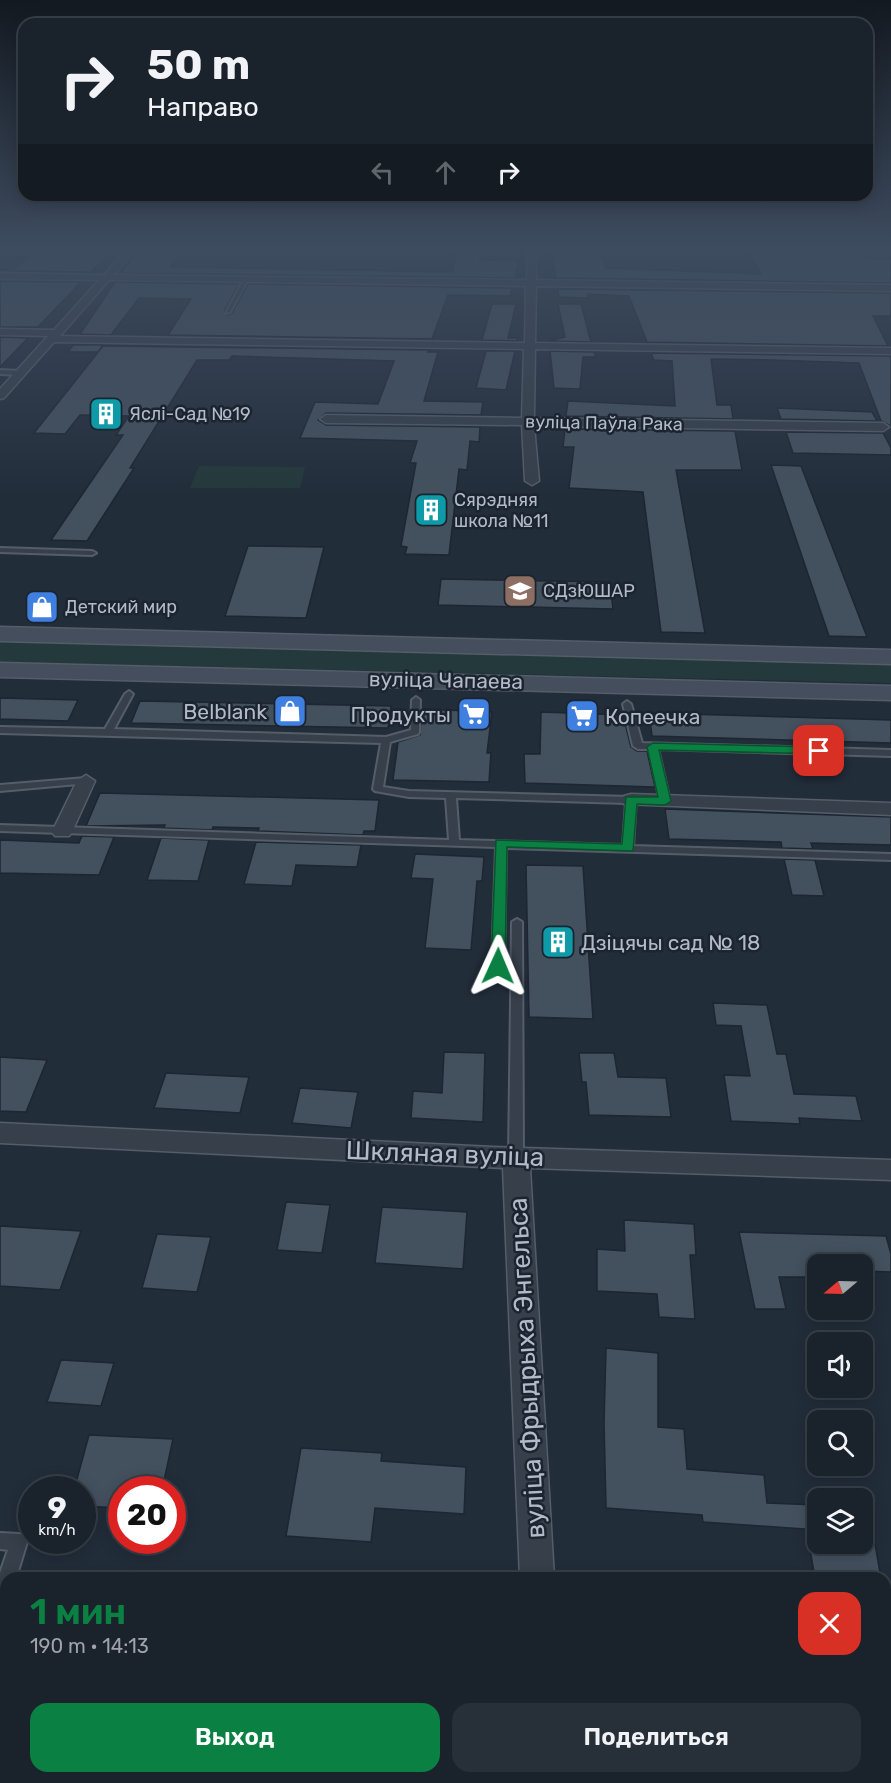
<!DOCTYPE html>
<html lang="ru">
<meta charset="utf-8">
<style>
:root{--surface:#1a222c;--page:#272f38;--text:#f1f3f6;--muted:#9fa4a9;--line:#383f48;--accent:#0b8043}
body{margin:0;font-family:Rubik,sans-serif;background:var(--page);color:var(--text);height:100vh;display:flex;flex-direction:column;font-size:22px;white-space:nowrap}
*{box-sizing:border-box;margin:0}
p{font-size:20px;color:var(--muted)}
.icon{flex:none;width:33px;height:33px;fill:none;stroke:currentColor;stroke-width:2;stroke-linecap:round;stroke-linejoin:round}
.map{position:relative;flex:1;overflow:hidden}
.details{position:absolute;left:0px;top:1572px;width:891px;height:212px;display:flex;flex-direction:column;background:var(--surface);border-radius:18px 18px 0 0;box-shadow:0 3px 15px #0003,0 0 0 2px var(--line)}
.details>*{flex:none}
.hud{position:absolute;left:18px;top:18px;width:855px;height:183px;border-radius:18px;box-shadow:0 3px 15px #0003,0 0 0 2px var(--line);background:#1a222c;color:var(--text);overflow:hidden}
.needle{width:39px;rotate:251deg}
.buttons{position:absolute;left:807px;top:1254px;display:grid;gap:12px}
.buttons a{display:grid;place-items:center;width:66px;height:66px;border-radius:12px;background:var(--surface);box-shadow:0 3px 15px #0003,0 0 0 2px var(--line);font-size:30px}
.speed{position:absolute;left:18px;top:1476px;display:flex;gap:12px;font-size:30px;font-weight:700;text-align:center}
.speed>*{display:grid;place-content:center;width:78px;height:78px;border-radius:50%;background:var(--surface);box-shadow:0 3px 15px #0003,0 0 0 2px var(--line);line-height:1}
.speed small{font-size:15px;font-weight:400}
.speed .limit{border:9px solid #d22;background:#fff;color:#111}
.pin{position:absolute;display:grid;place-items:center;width:51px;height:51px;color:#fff;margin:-26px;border-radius:12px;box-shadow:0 3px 9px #0006}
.me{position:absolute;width:66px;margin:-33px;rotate:1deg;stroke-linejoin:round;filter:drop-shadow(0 0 4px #0008)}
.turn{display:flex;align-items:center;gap:21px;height:126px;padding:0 30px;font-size:27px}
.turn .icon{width:78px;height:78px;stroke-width:2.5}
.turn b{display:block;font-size:42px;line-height:51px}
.lanes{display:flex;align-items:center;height:57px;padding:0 30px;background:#0003;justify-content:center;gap:30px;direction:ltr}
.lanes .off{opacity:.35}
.round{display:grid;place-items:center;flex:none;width:63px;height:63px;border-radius:18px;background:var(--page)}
.headline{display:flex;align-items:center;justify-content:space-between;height:102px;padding:0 30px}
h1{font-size:36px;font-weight:600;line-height:45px;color:var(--accent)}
.action{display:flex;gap:12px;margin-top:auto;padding:12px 30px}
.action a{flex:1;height:69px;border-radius:18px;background:var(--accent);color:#fff;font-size:24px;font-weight:600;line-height:69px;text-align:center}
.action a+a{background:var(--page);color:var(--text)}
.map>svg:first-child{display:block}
.green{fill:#24393b}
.building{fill:#43505e;stroke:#1d2631;stroke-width:1.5}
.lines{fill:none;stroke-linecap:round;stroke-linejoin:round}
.lane-casing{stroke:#545d68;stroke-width:4}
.street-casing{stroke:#545d68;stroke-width:3}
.secondary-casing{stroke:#545d68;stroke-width:3}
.lane{fill:#363f4a;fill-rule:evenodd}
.street{fill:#363f4a;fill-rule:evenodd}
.secondary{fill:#444e5d;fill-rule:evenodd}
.route{fill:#0b8043;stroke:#07532c;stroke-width:1.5}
.labels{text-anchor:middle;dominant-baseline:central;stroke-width:5;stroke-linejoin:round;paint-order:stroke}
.far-poi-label{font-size:18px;fill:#b1bac6;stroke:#1b242f;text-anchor:start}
.far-street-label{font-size:18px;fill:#b1bac6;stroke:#1b242f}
.street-label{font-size:21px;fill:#b1bac6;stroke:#1b242f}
.poi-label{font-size:21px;fill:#b1bac6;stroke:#1b242f;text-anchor:end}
.near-street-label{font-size:26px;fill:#b1bac6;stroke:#1b242f}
</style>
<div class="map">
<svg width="891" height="1783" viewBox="0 0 891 1783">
<rect width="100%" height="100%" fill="#222d3a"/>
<path class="green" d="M199 466 305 467 300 488H190Z
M0 638 891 659V683L0 662Z"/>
<path class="building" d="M86 246H116L91 272 12 271 37 249H83Z
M141 246H175L169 252H181L170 267 453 272 456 248H479L480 260 519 261 515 278 121 273Z
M747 248 861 249 868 259H891V283L556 278 551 249 577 250 578 256H601L605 268 761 274Z
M0 282 1 281 81 282 38 327H0Z
M115 282 239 284 224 312 227 315 232 313 248 284 512 288 510 296 448 295 432 339 168 335 191 299 139 298 111 335 80 334Z
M558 289 891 293V316H873L888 346 647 342 629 296 588 294V298L559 297Z
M492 304H516L508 338H518L517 341 482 340Z
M558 304H581L591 342 549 341 565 337Z
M0 337 28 338 0 367Z
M73 345H103L98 352H68Z
M103 346 429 350 428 352H438L424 401 483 402 481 415 326 413 318 420 326 425 480 427 479 442 470 441 467 470 459 469 449 555 405 554 407 547 401 546 416 463H410L417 441 300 438 315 402 378 404 394 361 232 356 229 360H197L130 468H134L87 541 51 540 123 435H116L129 416 80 415 65 434 34 433Z
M486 351H515L506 390 476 388Z
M550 351 594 352 596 357H583L580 389 554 388Z
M651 353 891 356V426L881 421 859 363 772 360 711 359 717 405H731L733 419 566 416 568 401 675 406 672 361 654 360Z
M777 408 872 412 877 421 781 419Z
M565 429 735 431 742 470H676L705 633 661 632 643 492 569 488 574 447H563Z
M786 432 883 433 891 448V455L793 453Z
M771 465 801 466 867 637 829 636Z
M248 546 324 547 306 618 225 616Z
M441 579 610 582 613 609 438 605Z
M0 698 78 700 68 721 0 719Z
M140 701 391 706 388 728 131 723Z
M422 709 492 712 487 753H491L489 782 393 780 398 742 420 735Z
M541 712 623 715 631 747 637 751H647L655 787 525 783 524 754H540Z
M649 713 891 720V743L652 736Z
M100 793 379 800 375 831H364L363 835 258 831 259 828 213 827 212 830 164 828 165 825 86 826Z
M665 809 891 817V845L811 843 813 849 782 848 781 842 669 839Z
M82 836 114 837 99 875 0 873V840L79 843Z
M161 838 209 840 198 881 147 880Z
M256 842 361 845 357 867 296 865 292 886 244 884Z
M415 854 484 857 482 881H477L471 950 425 948 433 879 411 878Z
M784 859 815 860 824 896 792 895Z
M526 865 583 866 593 1019 529 1017Z
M713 1003 767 1005 777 1054H786L794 1094 856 1096 862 1121 799 1118 800 1124 731 1121 724 1075 750 1076 741 1026 716 1025Z
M444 1052 485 1053 483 1122 411 1118 413 1091 442 1093Z
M579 1053H614L618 1077 666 1078 671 1117 589 1115 586 1082H582Z
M0 1057 47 1060 26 1112 0 1111Z
M166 1073 249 1077 240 1113 154 1108Z
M300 1088 358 1092 351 1128 292 1123Z
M286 1202 330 1205 322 1253 277 1250Z
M382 1207 467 1212 463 1269 375 1263Z
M624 1220 694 1224 696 1255H690L695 1319 659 1317 657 1294 597 1291V1249L625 1251Z
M0 1226 81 1231 60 1290 0 1286Z
M739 1232 886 1236 891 1254V1272L862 1271V1264H808L812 1277H779L786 1309H755Z
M157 1234 211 1237 197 1292 142 1288Z
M606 1348 658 1353V1427L684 1429 687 1469 764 1475 767 1503 818 1505V1530L703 1522 702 1515 606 1508 604 1423Z
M61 1360 114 1363 101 1406 47 1402Z
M89 1435 173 1439 162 1490H122V1508L82 1506V1490H74Z
M301 1448 382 1453 381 1461 466 1467 464 1514 375 1508 371 1542 286 1536Z
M809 1544H875L881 1578H815Z"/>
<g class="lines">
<defs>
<path id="lane" d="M246 278 248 279 230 312 226 313 244 279Z
M0 370 21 371 24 373 21 375 0 374Z
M0 548 92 551 96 553 92 555 0 552Z
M129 691 133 694 114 729 386 737 411 730 412 700 416 697 420 700 419 732 418 734 390 742 383 787 409 791 631 797 636 800 633 846 891 854V860L506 848 504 966 498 970 492 966 496 847 0 831V825L449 840 446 798 409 797 375 791 373 789 381 743 0 733V727L105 729 125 694ZM456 798 626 803 623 845 459 840Z
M627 701 631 704 642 743 891 750V756L658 749 670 801 665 804 660 801 649 749H638L633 746 623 704Z
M86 778 91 781 89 783 0 791V785Z
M517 919 522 922 523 1157 521 1161 516 1162 511 1161 509 1157 512 922Z
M0 1533 19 1534 25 1536 27 1542 16 1578H6V1608L0 1611V1573L8 1550 0 1549Z"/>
<path id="street" d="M130 246H139L114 275 527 280 528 246H536V280L891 285V291L536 286 535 343 891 348V354L535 349 534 418 883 423 889 427 883 431 534 426 539 481 532 485 525 481 522 425 326 423 320 419 326 415 522 418 524 349 54 342 4 398 0 399V389L48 336 0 335V329L54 330 99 280 0 279V273L104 275ZM109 280 526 286 525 343 60 336Z
M86 775 95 781 72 832 69 836H55L52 832 77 781Z
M631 794 891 803V815L624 804 621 800 624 796Z
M0 1123 493 1147 891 1160V1180L530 1168 554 1578H520L503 1168 0 1143Z
M885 1753H891V1783H871L868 1778H885Z
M527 1778H565V1783H527Z"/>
<path id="secondary" d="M0 627 891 650V664L0 641Z
M0 663 891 686V700L0 677Z"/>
</defs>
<use href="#lane" class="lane-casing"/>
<use href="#street" class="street-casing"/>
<use href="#secondary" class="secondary-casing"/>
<use href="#lane" class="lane"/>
<use href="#street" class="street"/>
<use href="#secondary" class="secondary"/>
</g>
<linearGradient id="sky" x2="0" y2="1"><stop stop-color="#131920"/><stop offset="0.5" stop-color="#3e4c60"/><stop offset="1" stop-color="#3e4c60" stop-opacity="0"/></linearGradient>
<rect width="891" height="496" fill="url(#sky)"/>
<path class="route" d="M653 743 819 747 825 751 819 754 659 750 671 801 665 805 637 804 633 851 507 847 505 966 498 970 493 969 491 966 496 840 622 844 626 797H658L647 747Z"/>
<defs>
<symbol id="building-square" viewBox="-11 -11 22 22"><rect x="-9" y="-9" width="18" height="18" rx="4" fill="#0f9aa8" stroke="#1b242f"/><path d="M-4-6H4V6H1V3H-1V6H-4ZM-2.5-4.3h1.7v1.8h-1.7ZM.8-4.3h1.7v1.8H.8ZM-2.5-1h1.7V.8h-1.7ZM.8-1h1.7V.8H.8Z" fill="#fff"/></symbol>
<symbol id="school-square" viewBox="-11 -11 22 22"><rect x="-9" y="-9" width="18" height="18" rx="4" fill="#8d6e63" stroke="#1b242f"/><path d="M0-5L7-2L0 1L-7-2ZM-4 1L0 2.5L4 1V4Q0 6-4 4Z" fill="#fff"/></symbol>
<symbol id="shop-square" viewBox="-11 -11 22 22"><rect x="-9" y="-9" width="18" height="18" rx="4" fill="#3f7fe0" stroke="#1b242f"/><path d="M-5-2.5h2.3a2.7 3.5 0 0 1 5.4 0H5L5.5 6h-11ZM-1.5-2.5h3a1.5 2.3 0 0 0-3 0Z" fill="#fff"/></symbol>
<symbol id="supermarket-square" viewBox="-11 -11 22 22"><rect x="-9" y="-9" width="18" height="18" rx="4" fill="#3f7fe0" stroke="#1b242f"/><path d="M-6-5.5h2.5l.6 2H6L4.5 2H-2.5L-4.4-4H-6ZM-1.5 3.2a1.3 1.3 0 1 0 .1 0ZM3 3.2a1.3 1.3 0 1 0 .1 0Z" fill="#fff"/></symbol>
</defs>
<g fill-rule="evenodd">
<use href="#building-square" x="87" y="395" width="38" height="38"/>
<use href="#building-square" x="412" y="491" width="38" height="38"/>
<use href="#school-square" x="501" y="572" width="38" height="38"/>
<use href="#shop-square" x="23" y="588" width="38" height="38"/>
<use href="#shop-square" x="271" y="692" width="38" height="38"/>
<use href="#supermarket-square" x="455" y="695" width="38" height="38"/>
<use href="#supermarket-square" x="563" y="697" width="38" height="38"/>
<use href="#building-square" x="539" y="923" width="38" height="38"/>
</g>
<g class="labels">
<g class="far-poi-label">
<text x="129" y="414">Яслі-Сад №19</text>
<text x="454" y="500">Сярэдняя<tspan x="454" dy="21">школа №11</tspan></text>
<text x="543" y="591">СДзЮШАР</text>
<text x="65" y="607">Детский мир</text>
</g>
<g class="far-street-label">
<text transform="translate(604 423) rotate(1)">вуліца Паўла Рака</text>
</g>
<g class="street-label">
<text transform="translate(446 680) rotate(1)">вуліца Чапаева</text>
</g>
<g class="poi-label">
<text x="267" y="711">Belblank</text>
<text x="451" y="714">Продукты</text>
<text x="605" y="716" text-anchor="start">Копеечка</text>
<text x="581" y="942" text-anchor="start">Дзіцячы сад № 18</text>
</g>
<g class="near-street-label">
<text transform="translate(445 1154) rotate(2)">Шкляная вуліца</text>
<text transform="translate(527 1368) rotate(-93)">вуліца Фрыдрыха Энгельса</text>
</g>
</g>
</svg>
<div class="buttons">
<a><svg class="needle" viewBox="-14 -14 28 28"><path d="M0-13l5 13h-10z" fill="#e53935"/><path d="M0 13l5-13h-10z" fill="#9fa4a9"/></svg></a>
<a><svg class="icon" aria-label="sound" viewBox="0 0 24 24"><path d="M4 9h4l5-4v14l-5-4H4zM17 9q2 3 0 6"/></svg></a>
<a><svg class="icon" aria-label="search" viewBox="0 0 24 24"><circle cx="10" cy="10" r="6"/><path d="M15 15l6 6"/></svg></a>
<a><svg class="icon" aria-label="layers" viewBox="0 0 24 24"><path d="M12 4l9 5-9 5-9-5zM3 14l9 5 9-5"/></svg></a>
</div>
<div class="speed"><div>9<small>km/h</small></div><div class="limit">20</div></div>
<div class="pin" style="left:819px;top:751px;background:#d93025"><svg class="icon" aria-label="arrive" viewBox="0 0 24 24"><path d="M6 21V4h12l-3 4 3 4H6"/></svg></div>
<svg class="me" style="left:498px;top:966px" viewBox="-20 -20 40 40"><path d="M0-17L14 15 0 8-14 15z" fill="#0b8043" stroke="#fff" stroke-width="4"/></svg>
<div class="hud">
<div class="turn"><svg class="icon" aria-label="right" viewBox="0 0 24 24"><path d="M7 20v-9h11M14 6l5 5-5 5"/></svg><div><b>50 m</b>Направо</div></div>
<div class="lanes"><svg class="icon off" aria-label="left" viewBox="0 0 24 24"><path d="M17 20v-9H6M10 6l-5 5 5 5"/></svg><svg class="icon off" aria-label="ahead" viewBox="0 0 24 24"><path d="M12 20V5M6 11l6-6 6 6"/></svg><svg class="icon" aria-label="right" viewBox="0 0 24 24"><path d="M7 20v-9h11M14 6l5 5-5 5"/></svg></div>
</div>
<section class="details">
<div class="headline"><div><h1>1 мин</h1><p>190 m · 14:13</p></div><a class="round" style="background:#d93025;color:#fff"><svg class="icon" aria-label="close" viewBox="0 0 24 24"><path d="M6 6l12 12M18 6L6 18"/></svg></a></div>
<div class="action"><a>Выход</a><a>Поделиться</a></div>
</section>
</div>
